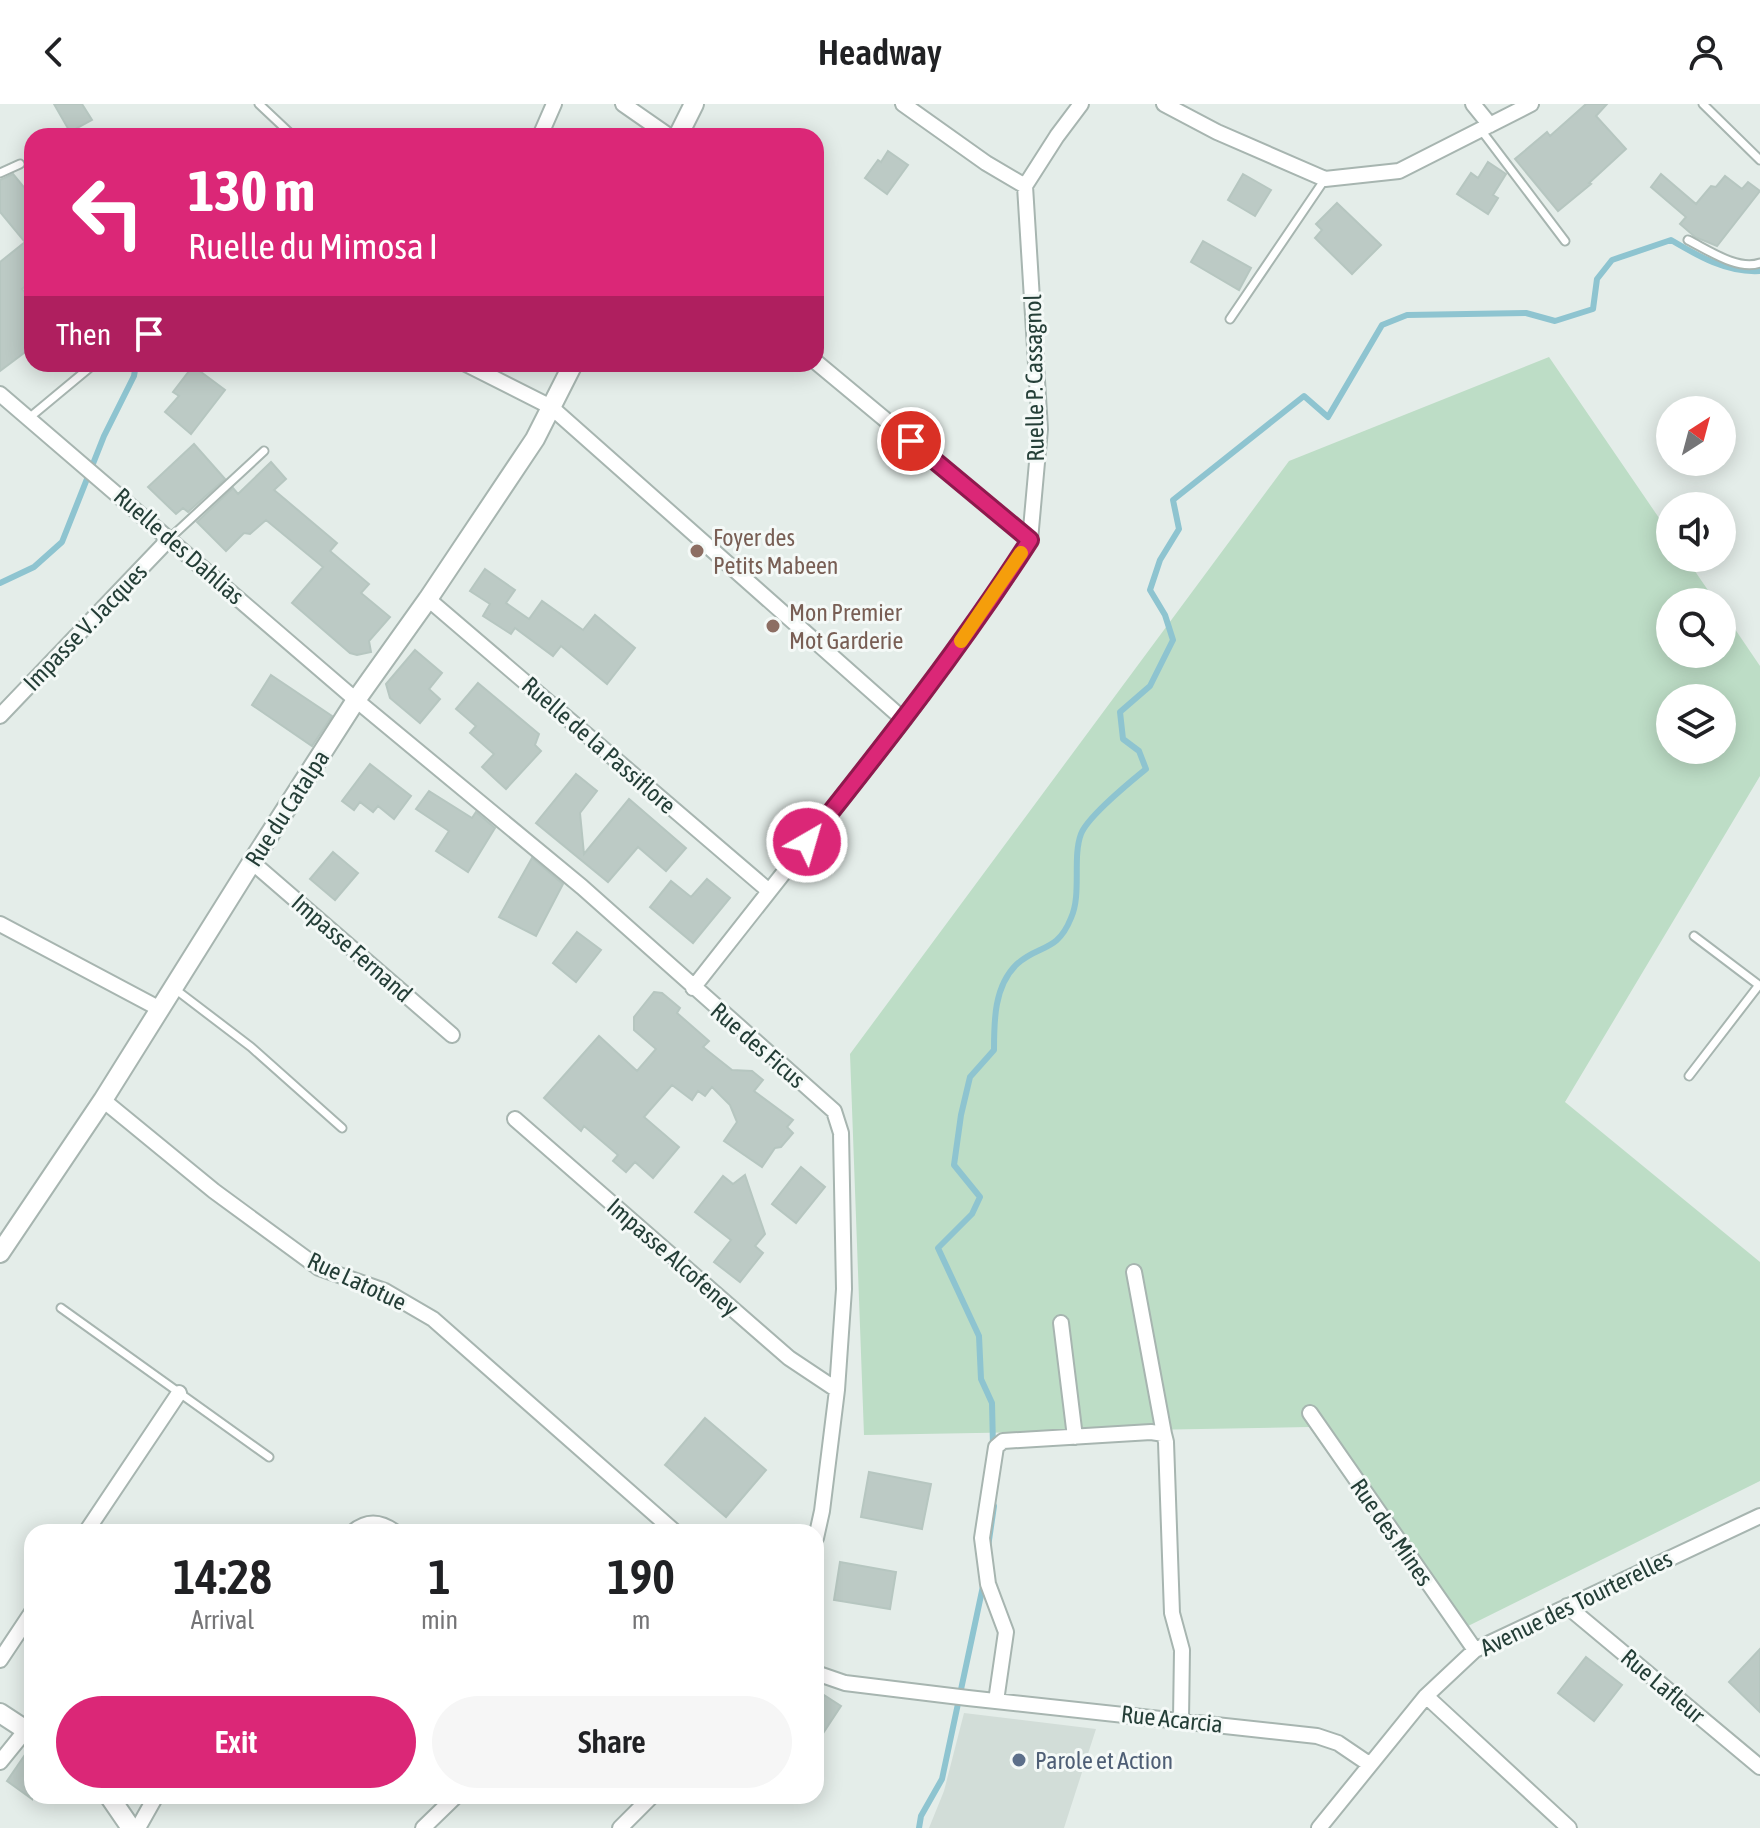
<!DOCTYPE html>
<style>
:root{--surface:#fff;--page:#f6f6f6;--text:#202124;--muted:#757577;--accent:#db2777}
body{margin:0;font-family:"Asap Condensed",sans-serif;background:var(--page);color:var(--text);height:100vh;display:flex;flex-direction:column;font-size:30px;white-space:nowrap}
*{box-sizing:border-box;margin:0}
p{font-size:26px;color:var(--muted)}
.icon{flex:none;width:44px;height:44px;fill:none;stroke:currentColor;stroke-width:2;stroke-linecap:round;stroke-linejoin:round}
.map{position:relative;flex:1;overflow:hidden}
.details{position:absolute;left:24px;top:1420px;width:800px;height:280px;display:flex;flex-direction:column;background:var(--surface);border-radius:24px;box-shadow:0 4px 20px #0003}
.details>*{flex:none}
.guide{position:absolute;left:24px;top:24px;width:800px;height:244px;border-radius:24px;box-shadow:0 4px 20px #0003;background:#db2777;color:#fff;overflow:hidden}
.needle{width:52px;rotate:36deg}
.tools{position:absolute;left:1656px;top:292px;display:grid;gap:16px}
.tools a{display:grid;place-items:center;width:80px;height:80px;border-radius:50%;background:var(--surface);box-shadow:0 4px 20px #0003;font-size:40px}
.pin{position:absolute;display:grid;place-items:center;width:68px;height:68px;color:#fff;margin:-34px;border:4px solid #fff;border-radius:50%;box-shadow:0 2px 8px #0007}
.me{position:absolute;width:88px;margin:-44px;rotate:38deg;stroke-linejoin:round;filter:drop-shadow(0 0 6px #0008)}
.turn{display:flex;align-items:center;gap:28px;height:168px;padding:0 32px;font-size:36px}
.turn .icon{width:104px;height:104px;stroke-width:2.5}
.turn b{display:block;font-size:56px;line-height:68px}
.then{display:flex;align-items:center;height:76px;padding:0 32px;background:#0003;gap:16px;font-size:30px}
.eta{display:flex;justify-content:space-evenly;align-items:center;height:136px;text-align:center}
.eta b{font-size:48px;font-weight:600;line-height:56px}
.action{display:flex;gap:16px;margin-top:auto;padding:16px 32px}
.action a{flex:1;height:92px;border-radius:48px;background:var(--accent);color:#fff;font-size:32px;font-weight:600;line-height:92px;text-align:center}
.action a+a{background:var(--page);color:var(--text)}
header{display:flex;justify-content:space-between;align-items:center;height:104px;padding:0 32px;background:var(--surface);font-size:36px;font-weight:600}
.map>svg:first-child{display:block}
.built{fill:#d2ddd8}
.green{fill:#bdddc6;fill-rule:evenodd}
.lines{fill:none;stroke-linecap:round;stroke-linejoin:round}
.stream{stroke:#8ec4d0;stroke-width:6}
.building{fill:#bccac5;stroke:#b6c6c0;stroke-width:2}
.service-casing{stroke:#a7b5b0;stroke-width:11}
.minor-casing{stroke:#a7b5b0;stroke-width:18}
.tertiary-casing{stroke:#a7b5b0;stroke-width:22}
.service{stroke:#fff;stroke-width:7}
.minor{stroke:#fff;stroke-width:14}
.tertiary{stroke:#fff;stroke-width:18}
.route-casing{stroke:#8e194d;stroke-width:20}
.route{stroke:#db2777;stroke-width:14}
.slow{stroke:#f59e0b;stroke-width:14}
.education-dot{fill:#8d6e63;stroke:#f4f9f7;stroke-width:3}
.service-dot{fill:#5c6f8a;stroke:#f4f9f7;stroke-width:3}
.labels{text-anchor:middle;dominant-baseline:central;stroke-width:6;stroke-linejoin:round;paint-order:stroke}
.street-label{font-size:24px;fill:#243e37;stroke:#f4f9f7}
.education-label{font-size:24px;fill:#785e54;stroke:#f4f9f7;text-anchor:start}
.service-label{font-size:24px;fill:#4e5e75;stroke:#f4f9f7;text-anchor:start}
</style>
<header><svg class="icon" aria-label="back" viewBox="0 0 24 24"><path d="M15 5l-7 7 7 7"/></svg>Headway<svg class="icon" aria-label="person" viewBox="0 0 24 24"><circle cx="12" cy="8" r="4"/><path d="M4 21q1-7 8-7t8 7"/></svg></header>
<div class="map">
<svg width="1760" height="1724" viewBox="0 0 1760 1724">
<rect width="100%" height="100%" fill="#e4ede9"/>
<path class="built" d="M964 1609 1096 1625 1064 1724H929L944 1687Z"/>
<path class="green" d="M1549 253 1670 430V454H1686L1716 498H1670V550H1722V506L1760 562V672L1565 998 1760 1158V1377L1454 1529 1309 1323 864 1331 850 950 1289 357ZM1670 594H1722V646H1670Z"/>
<g class="lines">
<path class="stream" d="M0 479 34 463 62 438 104 332 134 272 136 260
M993 1343 992 1299 981 1275 979 1232 938 1144 972 1110 980 1093 954 1061 961 1011 970 973 994 946C994 917 994 882 1017 860 1039 840 1057 849 1071 814 1082 790 1072 754 1081 730 1088 712 1130 678 1146 665L1139 647 1123 635 1120 608 1150 582 1173 536 1165 511 1150 486 1160 456 1179 425 1173 396 1304 292 1328 313 1382 221 1407 211 1526 209 1555 217 1593 205 1597 175 1612 156 1671 136C1698 152 1727 169 1760 167
M988 1443 994 1402
M919 1724 921 1712 942 1675 983 1482"/>
</g>
<path class="building" d="M54 0H82L92 16 70 28Z
M1586 0H1607L1596 12 1626 45 1589 79 1591 80 1558 107 1515 55 1547 28 1550 32Z
M888 47 908 61 887 90 865 74 878 56 881 58Z
M1488 58 1506 70 1493 91 1498 94 1488 110 1457 90 1471 69 1478 74Z
M13 70 32 93V177L22 185 32 197V243L0 267V158L25 138 0 108V76Z
M1243 70 1271 86 1255 112 1228 96Z
M1661 70 1696 100 1711 82 1716 83 1725 72 1742 85 1748 78 1760 87 1717 142 1695 133 1680 120 1686 113 1651 83Z
M1337 99 1381 141 1352 170 1315 134 1322 126 1316 120Z
M1203 137 1251 164 1239 186 1191 158Z
M193 262 225 286 191 330 165 308 179 292 173 288Z
M194 340 225 375 188 408 183 404 176 410 148 383Z
M271 358 286 375 274 386 337 439 330 447 369 480 361 489 390 513 369 537 371 548 357 551 350 549 292 499 323 463 266 416 250 430 244 429 226 447 197 418 233 384 238 390Z
M485 465 515 486 506 499 529 515 542 497 583 526 595 511 635 544 607 580 561 542 553 552 515 524 511 530 483 512 490 500 470 487Z
M415 546 442 569 429 585 440 595 420 619 390 594 386 580Z
M271 571 332 612 312 642 252 601Z
M478 579 539 630 535 641 541 647 506 685 482 663 494 650 470 629 476 622 456 605Z
M370 660 411 692 394 715 378 702 373 708 360 698 354 706 342 697Z
M576 670 597 687 580 709 584 750 629 695 686 744 666 767 638 743 608 778 536 719Z
M429 687 472 714 476 708 495 724 468 768 436 747 449 727 416 705Z
M333 748 358 769 335 796 310 775Z
M532 754 563 780 536 832 499 813Z
M707 775 730 794 693 839 650 803 671 777 691 793Z
M577 828 601 846 576 878 553 859Z
M654 888 662 889 680 904 677 909 709 937 703 943 732 966 752 967 763 976 754 987 793 1016 787 1023 793 1029 781 1043 775 1044 762 1063 724 1037 737 1018 730 1001 712 983 705 992 698 987 692 996 672 981 644 1013 679 1043 653 1074 635 1058 626 1068 613 1057 618 1051 584 1022 581 1027 544 994 599 932 637 967 656 945 634 926V913Z
M801 1063 825 1083 796 1119 772 1100Z
M745 1071 765 1130 755 1142 763 1149 740 1178 714 1158 731 1136 695 1108 723 1072 733 1080Z
M705 1314 766 1366 726 1413 665 1361Z
M869 1368 931 1380 922 1425 861 1413Z
M840 1458 896 1468 890 1505 834 1496Z
M1760 1545V1608L1729 1578Z
M1586 1553 1622 1581 1594 1617 1558 1589Z
M824 1591 841 1602 816 1640V1597Z
M31 1642H32V1695L7 1677Z"/>
<g class="lines">
<defs>
<path id="service" d="M259 0 293 32
M1703 0 1760 56
M1481 26 1565 137
M0 69 20 60
M1688 136C1708 146 1738 167 1760 159
M1230 215 1325 75
M29 314 94 260
M170 434 264 347
M1694 832 1760 882
M175 885 251 943 342 1024
M1689 972 1759 881
M61 1204 269 1353"/>
<path id="minor" d="M623 0 669 32
M903 0 986 59 1025 82
M1164 0 1217 28 1325 75 1399 67 1531 0
M1473 0 1490 21
M540 32 554 0
M816 258 1030 436
M466 260 551 303 904 616
M0 290 356 596 582 783 834 1007 841 1029 844 1185 837 1286 822 1407 816 1434
M428 495 769 787
M0 612 170 434
M252 758 452 931
M0 820 160 905
M693 884 904 616 998 486 1030 436 1040 325 1025 82 1057 32 1081 0
M103 996 214 1087 319 1164 385 1187 433 1215 675 1428
M515 1015 789 1254 837 1286
M1134 1168 1164 1330
M1061 1219 1075 1333
M1310 1309 1475 1546
M86 1428 179 1289
M353 1428C367 1416 380 1417 395 1428
M1567 1502 1760 1663
M0 1556 32 1508
M816 1569 845 1579 968 1594 1317 1632 1338 1639 1369 1660
M1426 1592 1569 1724
M996 1597 1006 1528 988 1480 982 1434 996 1343 1003 1337 1151 1328 1164 1330 1166 1338 1172 1509 1182 1546 1181 1615
M0 1658 26 1626
M138 1724 156 1692
M423 1724 456 1692
M620 1724 652 1692
M1319 1724 1426 1592 1475 1546 1760 1412"/>
<path id="tertiary" d="M678 32 694 0
M0 1149 103 996 252 758 356 596 428 495 535 335 573 260
M0 1609 32 1630
M109 1692 131 1724"/>
</defs>
<use href="#service" class="service-casing"/>
<use href="#minor" class="minor-casing"/>
<use href="#tertiary" class="tertiary-casing"/>
<use href="#service" class="service"/>
<use href="#minor" class="minor"/>
<use href="#tertiary" class="tertiary"/>
</g>
<g class="lines">
<defs>
<path id="route" d="M807 738C885 640 962 542 1030 436L911 337"/>
</defs>
<use href="#route" class="route-casing"/>
<use href="#route" class="route"/>
<path class="slow" d="M961 537 1021 449"/>
</g>
<g class="education-dot">
<circle cx="697" cy="447" r="8"/>
<circle cx="773" cy="522" r="8"/>
</g>
<circle class="service-dot" cx="1019" cy="1656" r="8"/>
<g class="labels">
<g class="street-label">
<text transform="translate(1034 274) rotate(-91)">Ruelle P. Cassagnol</text>
<text transform="translate(179 442) rotate(41)">Ruelle des Dahlias</text>
<text transform="translate(85 523) rotate(-46)">Impasse V. Jacques</text>
<text transform="translate(599 641) rotate(41)">Ruelle de la Passiflore</text>
<text transform="translate(287 704) rotate(-57)">Rue du Catalpa</text>
<text transform="translate(352 844) rotate(41)">Impasse Fernand</text>
<text transform="translate(758 941) rotate(41)">Rue des Ficus</text>
<text transform="translate(673 1153) rotate(41)">Impasse Alcofeney</text>
<text transform="translate(357 1177) rotate(25)">Rue Latotue</text>
<text transform="translate(1392 1428) rotate(55)">Rue des Mines</text>
<text transform="translate(1576 1499) rotate(-26)">Avenue des Tourterelles</text>
<text transform="translate(1663 1582) rotate(40)">Rue Lafleur</text>
<text transform="translate(1172 1615) rotate(6)">Rue Acarcia</text>
</g>
<g class="education-label">
<text x="713" y="433">Foyer des<tspan x="713" dy="28">Petits Mabeen</tspan></text>
<text x="789" y="508">Mon Premier<tspan x="789" dy="28">Mot Garderie</tspan></text>
</g>
<g class="service-label">
<text x="1035" y="1656">Parole et Action</text>
</g>
</g>
</svg>
<div class="tools">
<a><svg class="needle" viewBox="-14 -14 28 28"><path d="M0-13l5 13h-10z" fill="#e53935"/><path d="M0 13l5-13h-10z" fill="#757577"/></svg></a>
<a><svg class="icon" aria-label="sound" viewBox="0 0 24 24"><path d="M4 9h4l5-4v14l-5-4H4zM17 9q2 3 0 6"/></svg></a>
<a><svg class="icon" aria-label="search" viewBox="0 0 24 24"><circle cx="10" cy="10" r="6"/><path d="M15 15l6 6"/></svg></a>
<a><svg class="icon" aria-label="layers" viewBox="0 0 24 24"><path d="M12 4l9 5-9 5-9-5zM3 14l9 5 9-5"/></svg></a>
</div>
<div class="pin" style="left:911px;top:337px;background:#d93025"><svg class="icon" aria-label="arrive" viewBox="0 0 24 24"><path d="M6 21V4h12l-3 4 3 4H6"/></svg></div>
<svg class="me" style="left:807px;top:738px" viewBox="-20 -20 40 40"><circle r="17" fill="#db2777" stroke="#fff" stroke-width="3"/><path d="M0-11L8 9 0 5-8 9z" fill="#fff"/></svg>
<div class="guide">
<div class="turn"><svg class="icon" aria-label="left" viewBox="0 0 24 24"><path d="M17 20v-9H6M10 6l-5 5 5 5"/></svg><div><b>130 m</b>Ruelle du Mimosa I</div></div>
<div class="then">Then<svg class="icon" aria-label="arrive" viewBox="0 0 24 24"><path d="M6 21V4h12l-3 4 3 4H6"/></svg></div>
</div>
<section class="details">
<div class="eta">
<div><b>14:28</b><p>Arrival</p></div>
<div><b>1</b><p>min</p></div>
<div><b>190</b><p>m</p></div>
</div>
<div class="action"><a>Exit</a><a>Share</a></div>
</section>
</div>
